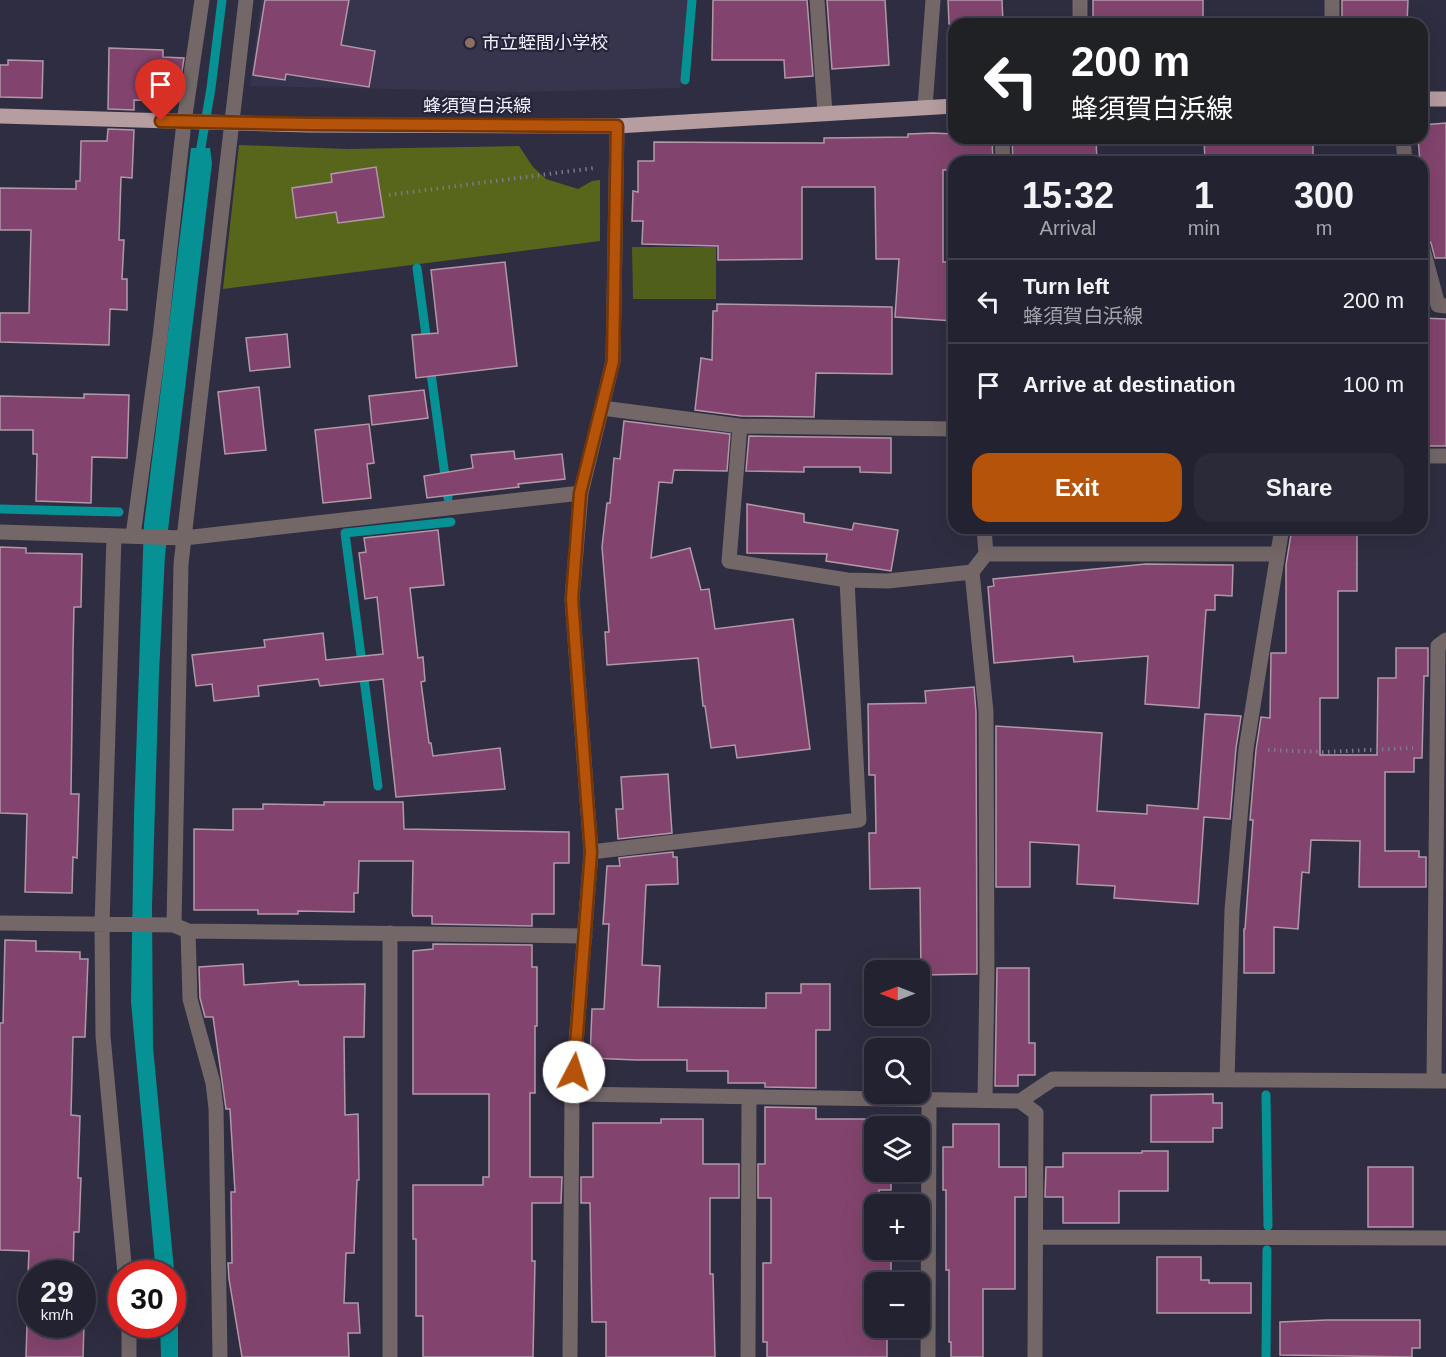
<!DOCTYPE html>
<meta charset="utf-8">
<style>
:root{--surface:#232231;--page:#2b2a39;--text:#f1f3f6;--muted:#a3a4ab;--line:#403f4d;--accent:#b45309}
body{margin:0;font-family:Helvetica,"Noto Sans JP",sans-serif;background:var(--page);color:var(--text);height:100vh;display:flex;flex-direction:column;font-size:22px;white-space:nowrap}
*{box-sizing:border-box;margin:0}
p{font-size:20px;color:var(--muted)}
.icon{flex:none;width:33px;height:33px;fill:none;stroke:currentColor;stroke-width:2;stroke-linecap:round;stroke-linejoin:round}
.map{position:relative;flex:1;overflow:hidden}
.sheet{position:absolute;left:948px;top:156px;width:480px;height:378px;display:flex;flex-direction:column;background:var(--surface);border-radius:18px;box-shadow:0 6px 24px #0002,0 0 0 2px var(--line)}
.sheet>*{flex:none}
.top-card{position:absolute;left:948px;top:18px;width:480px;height:126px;border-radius:18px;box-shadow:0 6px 24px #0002,0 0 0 2px var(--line);background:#202124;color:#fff;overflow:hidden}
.needle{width:39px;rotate:270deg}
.fabs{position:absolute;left:864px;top:960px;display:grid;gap:12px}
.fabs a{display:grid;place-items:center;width:66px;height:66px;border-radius:12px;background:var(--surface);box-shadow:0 6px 24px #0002,0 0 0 2px var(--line);font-size:30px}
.speed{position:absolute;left:18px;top:1260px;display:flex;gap:12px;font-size:30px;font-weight:700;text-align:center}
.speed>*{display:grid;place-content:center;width:78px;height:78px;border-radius:50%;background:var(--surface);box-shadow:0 6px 24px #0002,0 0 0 2px var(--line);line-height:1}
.speed small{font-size:15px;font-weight:400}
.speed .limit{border:9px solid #d22;background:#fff;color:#111}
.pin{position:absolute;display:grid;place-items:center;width:51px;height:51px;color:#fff;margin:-62px -26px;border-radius:50% 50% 50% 0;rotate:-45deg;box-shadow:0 0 6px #0007}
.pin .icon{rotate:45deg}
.me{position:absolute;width:66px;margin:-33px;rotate:5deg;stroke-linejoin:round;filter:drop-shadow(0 0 4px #0008)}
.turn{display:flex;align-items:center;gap:21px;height:126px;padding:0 24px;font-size:27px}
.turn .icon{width:78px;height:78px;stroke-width:2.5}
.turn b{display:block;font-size:42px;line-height:51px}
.eta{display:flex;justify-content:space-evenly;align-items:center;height:102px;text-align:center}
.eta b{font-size:36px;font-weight:700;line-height:42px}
.cta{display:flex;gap:12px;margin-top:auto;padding:12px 24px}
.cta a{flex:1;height:69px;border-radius:18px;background:var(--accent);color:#fff;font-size:24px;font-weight:700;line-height:69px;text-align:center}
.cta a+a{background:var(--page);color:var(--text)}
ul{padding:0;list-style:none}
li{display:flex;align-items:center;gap:18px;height:84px;padding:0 24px;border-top:2px solid var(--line)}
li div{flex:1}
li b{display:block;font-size:22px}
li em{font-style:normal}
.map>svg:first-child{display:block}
.built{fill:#37344e}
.green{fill:#505f1a}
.forest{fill:#57661b}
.water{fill:#069194}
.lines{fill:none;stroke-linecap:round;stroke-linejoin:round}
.stream{stroke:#069194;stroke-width:9}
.building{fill:#82446e;stroke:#b198a7;stroke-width:1.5}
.path{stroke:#7a7889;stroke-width:4;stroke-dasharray:1.5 4.5;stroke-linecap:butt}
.minor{stroke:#736768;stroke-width:15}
.major{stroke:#b69d9f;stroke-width:15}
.route-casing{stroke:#753606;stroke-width:15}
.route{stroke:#b45309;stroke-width:10}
.education-dot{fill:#8d6e63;stroke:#252337;stroke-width:2}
.labels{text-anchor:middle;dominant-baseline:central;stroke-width:4.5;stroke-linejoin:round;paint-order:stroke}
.poi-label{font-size:18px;fill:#f1f0fd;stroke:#252337;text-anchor:start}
.street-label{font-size:18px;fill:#f1f0fd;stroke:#252337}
</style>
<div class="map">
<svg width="1446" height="1357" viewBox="0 0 1446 1357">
<rect width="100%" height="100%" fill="#2f2d41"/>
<path class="built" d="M261 0H688L681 88 523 92 250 86Z"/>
<path class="green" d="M632 247H716V299H633Z"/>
<path class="forest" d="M239 145 347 149 519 146 533 167 546 179 578 189 592 181 600 180V241L223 289Z"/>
<path class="water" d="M191 148H210L212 163 165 555 159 673 152 907 153 1047 178 1312V1357H161L160 1325 172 1324V1274H156L131 1002 134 815 144 524Z"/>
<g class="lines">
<path class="stream" d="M685 80 692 0
M199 159 211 88 222 0
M417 268 427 343
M430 366 448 498
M0 509 119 512
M378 786 345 533 451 522
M1266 1095 1268 1226
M1266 1357 1267 1250"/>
</g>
<path class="building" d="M265 0H349L341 45 375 51 369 87 286 74 285 80 253 75Z
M713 0H807L813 76 785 78 784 60H712Z
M827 0H885L889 65 832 69Z
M948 0H1002L1003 24H949Z
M1093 0H1203V24H1093Z
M1342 0H1408L1407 24H1342Z
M109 48 163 50V57L184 58 180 84H162L161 101 134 100V110L108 109Z
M8 60 43 61 42 98 0 97V65H8Z
M1446 123V258H1435L1431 243 1425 237 1422 162H1420L1418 138H1422V125Z
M108 129 134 130 132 178 121 177 119 240H124L122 279H127V310L110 309 109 345 0 342V313H29L31 230H0V188L76 189V181H80L81 141H107Z
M933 133 954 134V138H992L993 162H954V170H943V262H951V291H954V321L895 317 899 259H876L875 187H802V259L718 260V246L642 244 643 221H632L633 191 638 192V161H654V142L824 143V138L908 137V134Z
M1012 138H1096L1097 162H1013Z
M1204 138H1313V162H1205Z
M376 167 384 217 338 223 336 212 296 218 292 188 332 182 331 174Z
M505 262 517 366 416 378 412 335 438 333 431 270Z
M717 304 892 307V374L816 373 814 417 741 416 695 410 701 358 712 360 713 311H717Z
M1422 318 1446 319V446H1422Z
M287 334 290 367 250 371 246 338Z
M259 387 266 450 225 454 218 392Z
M424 390 428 418 372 425 369 396Z
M84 394 129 395 127 458 92 457 91 503 36 501 37 454H33V430H0V396L84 398Z
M624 421 730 434 727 471 674 470 672 483 659 482 651 558 690 548 701 590 709 589 715 629 793 619 810 749 737 758 735 745 711 748 705 706H703L698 658 607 665 605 632H609L602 547 607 503H610L614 458 620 459Z
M369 424 374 463 367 464 371 498 323 503 315 430Z
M749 436 891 438V473L860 472V467H804V472L746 471Z
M514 451 515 459 562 454 565 479 518 484 519 487 427 498 424 476 473 468 471 455Z
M747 504 804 514V522L852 530 854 523 898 530 891 571 826 561 827 554 747 553Z
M1292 528H1357V591H1338V698H1320V755H1377L1378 678H1396V648H1428V676H1424L1422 758H1414V772H1385V851H1419V857H1426V887H1359L1360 841 1311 840 1309 873 1302 872 1298 929 1274 927V973H1244V929H1245L1253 820H1250L1256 750 1261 717 1270 718 1271 653H1286V565Z
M438 530 444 585 410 588 418 658 423 657 425 681 421 682 429 743H431L433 756 500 748 505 789 396 797 383 679 320 686 318 679 258 686 259 696 214 701 212 684 196 686 192 655 265 647 264 640 323 633 326 660 383 654 377 597 365 599 359 553 366 552 364 538Z
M0 547 26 548V553L82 554 81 607H74L73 651 71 794H79L77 858 73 857 72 893 25 892 27 814 0 813Z
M1146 564 1233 565 1232 596 1215 595V610H1206L1199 708 1145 704 1148 656 1074 662 1073 656 994 663 988 587 994 586 993 579Z
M974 687 976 712 977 974 921 975 920 888 870 889 869 833H876L875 775H869L868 704 926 703 925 691Z
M1205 714 1241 716 1236 748 1230 819 1204 817 1198 904 1114 898 1115 886 1077 884 1079 845 1030 842V887H996V726L1102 733 1097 811 1147 814V805L1198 809Z
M668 774 672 833 618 839 616 809H623L621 777Z
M324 802H403L404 829 569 832V863H554V914H532V926L432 924V916H413L412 913 413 861H359L358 893H354V912L298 911V914H258V910H194V829L233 830V809H263V804L324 805Z
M673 852V857H677L678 884 646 885 642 965 660 966 658 1007 766 1008V993H801V984H830V1030H816V1088L765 1087V1083H728V1071H687V1060H636L590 1058 592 1009H604L609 924H603L607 866H620L619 858Z
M5 940 36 941V951L80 952V959H88L85 1037H73L71 1115 80 1116 78 1178H81L79 1232H74L73 1274H28L29 1251 0 1250V1023H3Z
M433 944 532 945V967H537V1026H535V1093H530V1177H562L561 1203H532V1261H535L533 1357H423V1316H416V1239H413V1185H483V1177H489V1094H413V951L433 949Z
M243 964 244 985 298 981 299 985 365 984 364 1037H344L345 1115 358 1114 359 1180H357L354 1253H346L344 1303H358L360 1333H348L349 1357H242L229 1279 228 1263H232L231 1192H235L230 1109H226L213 1017H205L200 998 199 967Z
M997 968H1029V1043H1035V1075H1018V1086H995Z
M1213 1094V1103H1222V1128H1213V1142H1151V1095Z
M765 1107 816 1108V1119H891V1126H874V1172H891V1190H879V1204H874V1250L891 1251V1282H874V1328H891V1337H887V1357H767V1342H763V1263H771V1198H758V1164H765Z
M661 1119H703V1164H739V1198H710V1274H713L715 1357H606V1322H592L590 1203H581V1177H593V1123H661Z
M953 1124H999V1167H1026V1197H1015V1289H983V1357H951V1342H949V1270H946V1190H943V1147H953Z
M1142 1151H1168V1191H1119V1223H1063V1197H1045L1046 1167H1063V1153H1142Z
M1368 1167H1413V1227H1368Z
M1157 1257H1201V1280H1209V1283H1251V1313H1157Z
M1327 1320H1420V1348H1412V1357L1280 1355V1322Z
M27 1324H84L83 1357H26Z"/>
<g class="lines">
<path class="path" d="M389 195 594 168
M1268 750 1323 752 1413 748"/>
<path class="minor" d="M817 0 825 113
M1080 24V0
M1332 24V0
M925 107 933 0
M1002 138 1003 162
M1403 138 1405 162
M1422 246 1438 305 1446 306
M602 408 740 426 954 429
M740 426 729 561 847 580 888 581 972 572
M1422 456H1446
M984 528 986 554 972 572 986 712 987 972 985 1100
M0 532 184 538 581 493
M114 536 102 925 103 1036 125 1274
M133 536 160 337 184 122 202 0
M986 554H1277
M591 852 859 820 847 580
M0 923 174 925 188 931 585 936
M174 925 181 564 246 0
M188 931 190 999 213 1083 216 1108 220 1357
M390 933V1357
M1227 1080 1232 910 1246 749 1282 528
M1434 1081 1438 646 1446 640
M572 1094 1020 1101 1053 1079 1446 1081
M1020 1101 1036 1113 1035 1357
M1036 1237 1446 1238
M129 1357V1324
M570 1357 572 1094 591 852 572 599 581 493 613 361 617 126
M748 1357 749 1097
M928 1357 929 1100"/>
<path class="major" d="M1422 99H1446
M0 116 309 125 617 126 954 106"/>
</g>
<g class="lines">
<defs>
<path id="route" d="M161 121 309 124 617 126 613 361 580 493 572 599 591 852 574 1072"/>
</defs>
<use href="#route" class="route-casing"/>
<use href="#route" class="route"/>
</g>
<circle class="education-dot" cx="470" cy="43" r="6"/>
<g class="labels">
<g class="poi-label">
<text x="482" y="43">市立蛭間小学校</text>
</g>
<g class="street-label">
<text x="477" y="106">蜂須賀白浜線</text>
</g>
</g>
</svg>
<div class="fabs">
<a><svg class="needle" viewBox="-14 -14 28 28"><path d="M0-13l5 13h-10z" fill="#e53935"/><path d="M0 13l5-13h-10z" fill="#a3a4ab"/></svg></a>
<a><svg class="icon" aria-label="search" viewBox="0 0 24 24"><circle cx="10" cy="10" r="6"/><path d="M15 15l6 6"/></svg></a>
<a><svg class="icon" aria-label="layers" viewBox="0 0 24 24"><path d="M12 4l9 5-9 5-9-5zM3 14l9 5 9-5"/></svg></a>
<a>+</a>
<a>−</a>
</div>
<div class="speed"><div>29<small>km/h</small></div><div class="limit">30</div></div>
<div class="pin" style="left:161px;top:121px;background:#d93025"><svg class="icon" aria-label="arrive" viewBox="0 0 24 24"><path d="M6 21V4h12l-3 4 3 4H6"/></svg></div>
<svg class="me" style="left:574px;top:1072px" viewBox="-20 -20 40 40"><circle r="19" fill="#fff"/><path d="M0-13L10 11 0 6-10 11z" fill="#b45309"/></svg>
<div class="top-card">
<div class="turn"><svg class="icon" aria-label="left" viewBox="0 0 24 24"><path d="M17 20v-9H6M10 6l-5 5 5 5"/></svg><div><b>200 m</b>蜂須賀白浜線</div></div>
</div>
<section class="sheet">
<div class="eta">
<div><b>15:32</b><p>Arrival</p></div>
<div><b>1</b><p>min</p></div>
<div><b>300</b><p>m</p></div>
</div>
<ul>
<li><svg class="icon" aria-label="left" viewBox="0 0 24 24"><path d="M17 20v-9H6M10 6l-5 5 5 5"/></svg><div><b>Turn left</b><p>蜂須賀白浜線</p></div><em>200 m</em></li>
<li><svg class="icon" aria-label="arrive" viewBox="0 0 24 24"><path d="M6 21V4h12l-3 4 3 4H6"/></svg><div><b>Arrive at destination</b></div><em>100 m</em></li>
</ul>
<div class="cta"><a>Exit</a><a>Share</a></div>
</section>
</div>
